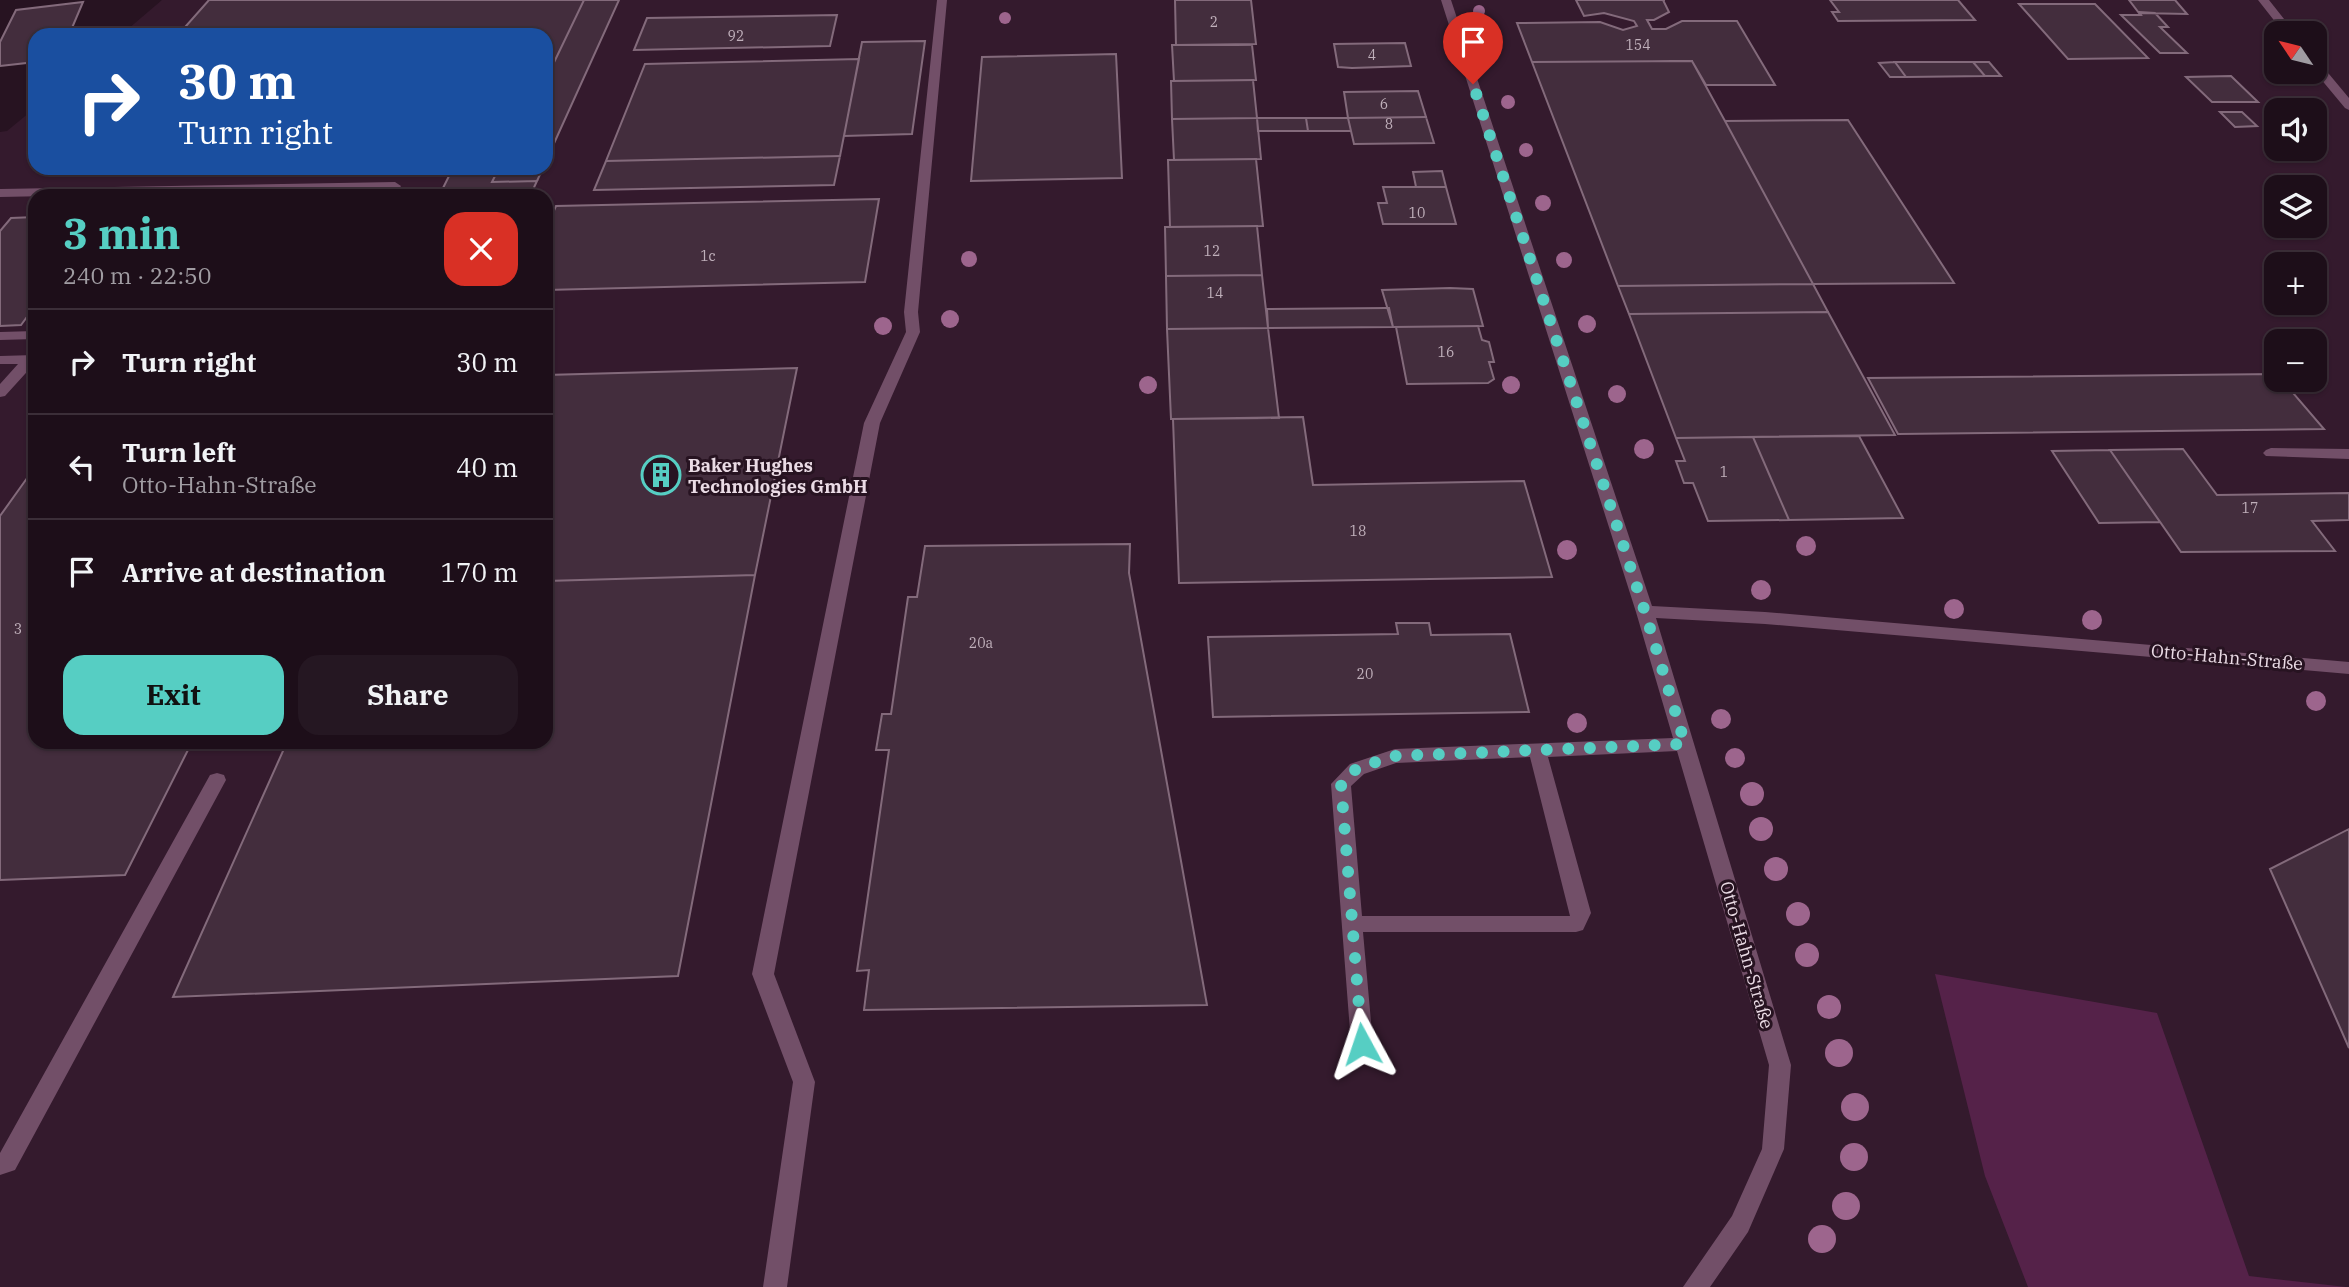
<!DOCTYPE html>
<meta charset="utf-8">
<style>
:root{--surface:#1d0e19;--page:#251722;--text:#f1f3f6;--muted:#a09ca2;--line:#3b2e38;--accent:#56cec3}
body{margin:0;font-family:"IBM Plex Serif",serif;background:var(--page);color:var(--text);height:100vh;display:flex;flex-direction:column;font-size:26px;white-space:nowrap}
*{box-sizing:border-box;margin:0}
p{font-size:23px;color:var(--muted)}
.icon{flex:none;width:38px;height:38px;fill:none;stroke:currentColor;stroke-width:2;stroke-linecap:round;stroke-linejoin:round}
.map{position:relative;flex:1;overflow:hidden}
.details{position:absolute;left:28px;top:189px;width:525px;height:560px;display:flex;flex-direction:column;background:var(--surface);border-radius:21px;box-shadow:0 2px 5px #0004,0 0 0 2px var(--line)}
.details>*{flex:none}
.top-card{position:absolute;left:28px;top:28px;width:525px;height:147px;border-radius:21px;box-shadow:0 2px 5px #0004,0 0 0 2px var(--line);background:#1a4fa0;color:#fff;overflow:hidden}
.needle{width:46px;rotate:305deg}
.tools{position:absolute;left:2264px;top:21px;display:grid;gap:14px}
.tools a{display:grid;place-items:center;width:63px;height:63px;border-radius:14px;background:var(--surface);box-shadow:0 2px 5px #0004,0 0 0 2px var(--line);font-size:35px}
.pin{position:absolute;display:grid;place-items:center;width:60px;height:60px;color:#fff;margin:-72px -30px;border-radius:50% 50% 50% 0;rotate:-45deg;box-shadow:0 0 7px #0007}
.pin .icon{rotate:45deg}
.me{position:absolute;width:77px;margin:-38px;rotate:355deg;stroke-linejoin:round;filter:drop-shadow(0 0 5px #0008)}
.turn{display:flex;align-items:center;gap:24px;height:147px;padding:0 35px;font-size:32px}
.turn .icon{width:91px;height:91px;stroke-width:2.5}
.turn b{display:block;font-size:49px;line-height:60px}
.round{display:grid;place-items:center;flex:none;width:74px;height:74px;border-radius:21px;background:var(--page)}
.head{display:flex;align-items:center;justify-content:space-between;height:119px;padding:0 35px}
h1{font-size:42px;font-weight:700;line-height:52px;color:var(--accent)}
.cta{display:flex;gap:14px;margin-top:auto;padding:14px 35px}
.cta a{flex:1;height:80px;border-radius:21px;background:var(--accent);color:#111;font-size:28px;font-weight:700;line-height:80px;text-align:center}
.cta a+a{background:var(--page);color:var(--text)}
ul{padding:0;list-style:none}
li{display:flex;align-items:center;gap:21px;height:105px;padding:0 35px;border-top:2px solid var(--line)}
li div{flex:1}
li b{display:block;font-size:26px}
li em{font-style:normal}
.map>svg:first-child{display:block}
.built{fill:#341a2d;fill-rule:evenodd}
.green{fill:#552249}
.building{fill:#432d3d;stroke:#836a7b;stroke-width:2}
.lines{fill:none;stroke-linecap:round;stroke-linejoin:round}
.minor{fill:#724f68;fill-rule:evenodd}
.tree{fill:#9d658d}
.route{stroke:#56cec3;stroke-width:12;stroke-dasharray:0 21.6}
.labels{text-anchor:middle;dominant-baseline:central;stroke-width:6;stroke-linejoin:round;paint-order:stroke}
.number-label{font-size:14px;fill:#c0b0bb}
.poi-label{font-size:18px;font-weight:bold;fill:#eadbe5;stroke:#271321;text-anchor:start}
.street-label{font-size:18px;fill:#eadbe5;stroke:#271321}
</style>
<div class="map">
<svg width="2349" height="1287" viewBox="0 0 2349 1287">
<rect width="100%" height="100%" fill="#271321"/>
<path class="built" d="M162 0H2349V1287H0V132L7 131 35 108V168H546V35H121ZM2277 33H2315V72H2277ZM2277 110H2315V149H2277ZM2277 187H2315V226H2277ZM35 196H546V742H35ZM2277 264H2315V303H2277ZM2277 341H2315V380H2277Z"/>
<path class="green" d="M1935 974 2157 1013 2249 1276 2346 1287H2028L1985 1176Z"/>
<path class="building" d="M209 0H584L546 79V35H178Z
M584 0H619L546 161V79Z
M1175 0H1251L1256 44 1176 45Z
M1576 0H1665H1663L1669 12 1654 20H1647L1652 29H1666L1682 21H1737L1775 85H1706L1692 61 1532 62 1517 23 1600 22 1623 30 1637 26 1634 21 1604 13 1584 16Z
M1830 0H1958L1975 20 1838 21 1832 12H1839Z
M2129 0H2175L2187 14 2139 13Z
M83 2 69 35H35V62L0 66V42L16 10Z
M2019 4H2095L2148 58 2068 59Z
M2139 12 2155 13 2168 27H2160L2187 53H2160L2121 15H2141Z
M837 15 830 46 634 50 647 18Z
M925 41 912 134 844 136 862 42Z
M1405 43 1411 66 1352 68 1338 67 1334 44Z
M1172 45H1252L1256 80 1174 81Z
M1116 54 1122 178 971 181 982 57Z
M859 59 840 156 606 161 645 64Z
M1692 61 1725 121 1813 284 1618 286 1532 62Z
M1895 62 1906 77H1890L1879 63Z
M1895 62H1973L1985 76 1906 77Z
M1973 62H1989L2001 76H1985Z
M2231 76 2258 102H2212L2186 77Z
M1253 80 1257 118 1172 119 1171 81Z
M1418 91 1426 117 1348 118 1344 92Z
M2220 112H2242L2257 126 2235 127Z
M1426 117 1434 143 1354 144 1348 118Z
M1257 118H1306L1308 131H1258Z
M1257 118 1261 159 1174 160 1172 119Z
M1306 118H1348L1351 131H1308Z
M1848 120 1954 283 1813 284 1725 121Z
M840 156 834 185 594 190 606 161Z
M1256 159 1263 226 1170 227 1168 160Z
M453 168H499L492 182 537 181 530 196H439Z
M499 168H543L537 181 492 182Z
M1442 171 1446 187H1416L1413 172Z
M1383 187H1446L1456 224H1383L1378 203H1387Z
M879 199 865 282 546 290V229L556 206Z
M35 217V306L21 325 0 326V231L11 218Z
M1257 226 1262 275 1166 276 1165 227Z
M1262 275 1268 328 1167 329 1166 276Z
M1813 284 1828 312 1629 314 1618 286Z
M1450 288 1473 289 1483 326 1393 327 1382 290Z
M1386 308H1389L1393 327 1268 328 1267 309Z
M1828 312 1895 435 1676 438 1629 314Z
M1478 326 1482 340 1489 342 1494 362H1489L1494 379 1488 383 1407 384 1396 327Z
M1268 328 1279 418 1171 419 1167 329Z
M797 368 755 575 546 581V375Z
M2277 374V380H2282L2324 429 1898 434 1868 378Z
M1303 417 1313 485 1524 481 1552 577 1179 583 1173 419Z
M1859 436 1903 518 1789 520 1753 437Z
M1753 437 1789 520 1708 521 1693 483H1684L1676 461H1685L1676 438Z
M2183 449 2217 495 2349 493V520L2312 521 2335 551 2181 552 2110 450Z
M2110 450 2160 522 2099 523 2052 451Z
M35 467V742H192L125 875 0 880V516Z
M1130 544 1129 573 1207 1005 864 1010 869 970 857 971 889 750H876L882 714H891L908 597H917L925 546Z
M755 575 678 976 173 997 287 742H546V581Z
M1396 623H1429L1431 635 1510 634 1529 712 1213 717 1208 637 1398 634Z
M2349 829V1048L2270 869Z"/>
<g class="lines">
<path class="minor" d="M937 0H947L918 312 920 332 880 423 774 974 815 1082 787 1287H763L793 1082 752 974 864 423 906 332 904 312Z
M1441 0H1451L1652 606 1765 612 2349 662V674L1765 624 1656 618 1791 1065 1784 1149 1748 1232 1710 1287H1683L1732 1216 1762 1149 1769 1065 1677 751 1548 757 1591 913 1583 930 1576 932H1363L1373 1044 1370 1051 1362 1053 1354 1051 1351 1044 1331 784 1350 764 1395 749 1673 738 1636 612ZM1530 757 1570 916H1362L1351 786 1364 774 1396 763Z
M2258 0H2269L2295 33H2284Z
M2315 61 2319 62 2349 98V110L2345 108 2315 72Z
M395 182 401 186 399 189 0 197V189Z
M35 331V339L0 340V332Z
M35 355V363L5 396 0 397V384L18 364H0V356Z
M2271 448 2349 449V459L2266 456 2263 453 2266 450Z
M217 773 224 775 226 780 15 1170 0 1175V1153L210 775Z"/>
</g>
<g class="tree">
<circle cx="1479" cy="11" r="6"/>
<circle cx="1005" cy="18" r="6"/>
<circle cx="1508" cy="102" r="7"/>
<circle cx="1526" cy="150" r="7"/>
<circle cx="1543" cy="203" r="8"/>
<circle cx="969" cy="259" r="8"/>
<circle cx="1564" cy="260" r="8"/>
<circle cx="950" cy="319" r="9"/>
<circle cx="1587" cy="324" r="9"/>
<circle cx="883" cy="326" r="9"/>
<circle cx="1148" cy="385" r="9"/>
<circle cx="1511" cy="385" r="9"/>
<circle cx="1617" cy="394" r="9"/>
<circle cx="1644" cy="449" r="10"/>
<circle cx="1806" cy="546" r="10"/>
<circle cx="1567" cy="550" r="10"/>
<circle cx="1761" cy="590" r="10"/>
<circle cx="1954" cy="609" r="10"/>
<circle cx="2092" cy="620" r="10"/>
<circle cx="2316" cy="701" r="10"/>
<circle cx="1721" cy="719" r="10"/>
<circle cx="1577" cy="723" r="10"/>
<circle cx="1735" cy="758" r="10"/>
<circle cx="1752" cy="794" r="12"/>
<circle cx="1761" cy="829" r="12"/>
<circle cx="1776" cy="869" r="12"/>
<circle cx="1798" cy="914" r="12"/>
<circle cx="1807" cy="955" r="12"/>
<circle cx="1829" cy="1007" r="12"/>
<circle cx="1839" cy="1053" r="14"/>
<circle cx="1855" cy="1107" r="14"/>
<circle cx="1854" cy="1157" r="14"/>
<circle cx="1846" cy="1206" r="14"/>
<circle cx="1822" cy="1239" r="14"/>
</g>
<g class="lines">
<path class="route" d="M1362 1044 1341 784 1357 768 1395 756 1685 744 1645 612 1473 84"/>
</g>
<defs>
<symbol id="building-ring" viewBox="-11 -11 22 22"><circle r="9.5" fill="#271321" stroke="#56cec3" stroke-width="1.5"/><path d="M-4-6H4V6H1V3H-1V6H-4ZM-2.5-4.3h1.7v1.8h-1.7ZM.8-4.3h1.7v1.8H.8ZM-2.5-1h1.7V.8h-1.7ZM.8-1h1.7V.8H.8Z" fill="#56cec3"/></symbol>
</defs>
<g fill-rule="evenodd">
<use href="#building-ring" x="639" y="453" width="44" height="44"/>
</g>
<g class="labels">
<g class="number-label">
<text x="1214" y="22">2</text>
<text x="736" y="36">92</text>
<text x="1638" y="45">154</text>
<text x="1372" y="55">4</text>
<text x="1384" y="104">6</text>
<text x="1389" y="124">8</text>
<text x="1417" y="213">10</text>
<text x="1212" y="251">12</text>
<text x="708" y="256">1c</text>
<text x="1215" y="293">14</text>
<text x="1446" y="352">16</text>
<text x="1724" y="472">1</text>
<text x="2250" y="508">17</text>
<text x="1358" y="531">18</text>
<text x="18" y="629">3</text>
<text x="981" y="643">20a</text>
<text x="1365" y="674">20</text>
</g>
<g class="poi-label">
<text x="688" y="465">Baker Hughes<tspan x="688" dy="21">Technologies GmbH</tspan></text>
</g>
<g class="street-label">
<text transform="translate(2227 657) rotate(5)">Otto-Hahn-Straße</text>
<text transform="translate(1747 955) rotate(74)">Otto-Hahn-Straße</text>
</g>
</g>
</svg>
<div class="tools">
<a><svg class="needle" viewBox="-14 -14 28 28"><path d="M0-13l5 13h-10z" fill="#e53935"/><path d="M0 13l5-13h-10z" fill="#a09ca2"/></svg></a>
<a><svg class="icon" aria-label="sound" viewBox="0 0 24 24"><path d="M4 9h4l5-4v14l-5-4H4zM17 9q2 3 0 6"/></svg></a>
<a><svg class="icon" aria-label="layers" viewBox="0 0 24 24"><path d="M12 4l9 5-9 5-9-5zM3 14l9 5 9-5"/></svg></a>
<a>+</a>
<a>−</a>
</div>
<div class="pin" style="left:1473px;top:84px;background:#d93025"><svg class="icon" aria-label="arrive" viewBox="0 0 24 24"><path d="M6 21V4h12l-3 4 3 4H6"/></svg></div>
<svg class="me" style="left:1362px;top:1044px" viewBox="-20 -20 40 40"><path d="M0-17L14 15 0 8-14 15z" fill="#56cec3" stroke="#fff" stroke-width="4"/></svg>
<div class="top-card">
<div class="turn"><svg class="icon" aria-label="right" viewBox="0 0 24 24"><path d="M7 20v-9h11M14 6l5 5-5 5"/></svg><div><b>30 m</b>Turn right</div></div>
</div>
<section class="details">
<div class="head"><div><h1>3 min</h1><p>240 m · 22:50</p></div><a class="round" style="background:#d93025;color:#fff"><svg class="icon" aria-label="close" viewBox="0 0 24 24"><path d="M6 6l12 12M18 6L6 18"/></svg></a></div>
<ul>
<li><svg class="icon" aria-label="right" viewBox="0 0 24 24"><path d="M7 20v-9h11M14 6l5 5-5 5"/></svg><div><b>Turn right</b></div><em>30 m</em></li>
<li><svg class="icon" aria-label="left" viewBox="0 0 24 24"><path d="M17 20v-9H6M10 6l-5 5 5 5"/></svg><div><b>Turn left</b><p>Otto-Hahn-Straße</p></div><em>40 m</em></li>
<li><svg class="icon" aria-label="arrive" viewBox="0 0 24 24"><path d="M6 21V4h12l-3 4 3 4H6"/></svg><div><b>Arrive at destination</b></div><em>170 m</em></li>
</ul>
<div class="cta"><a>Exit</a><a>Share</a></div>
</section>
</div>
